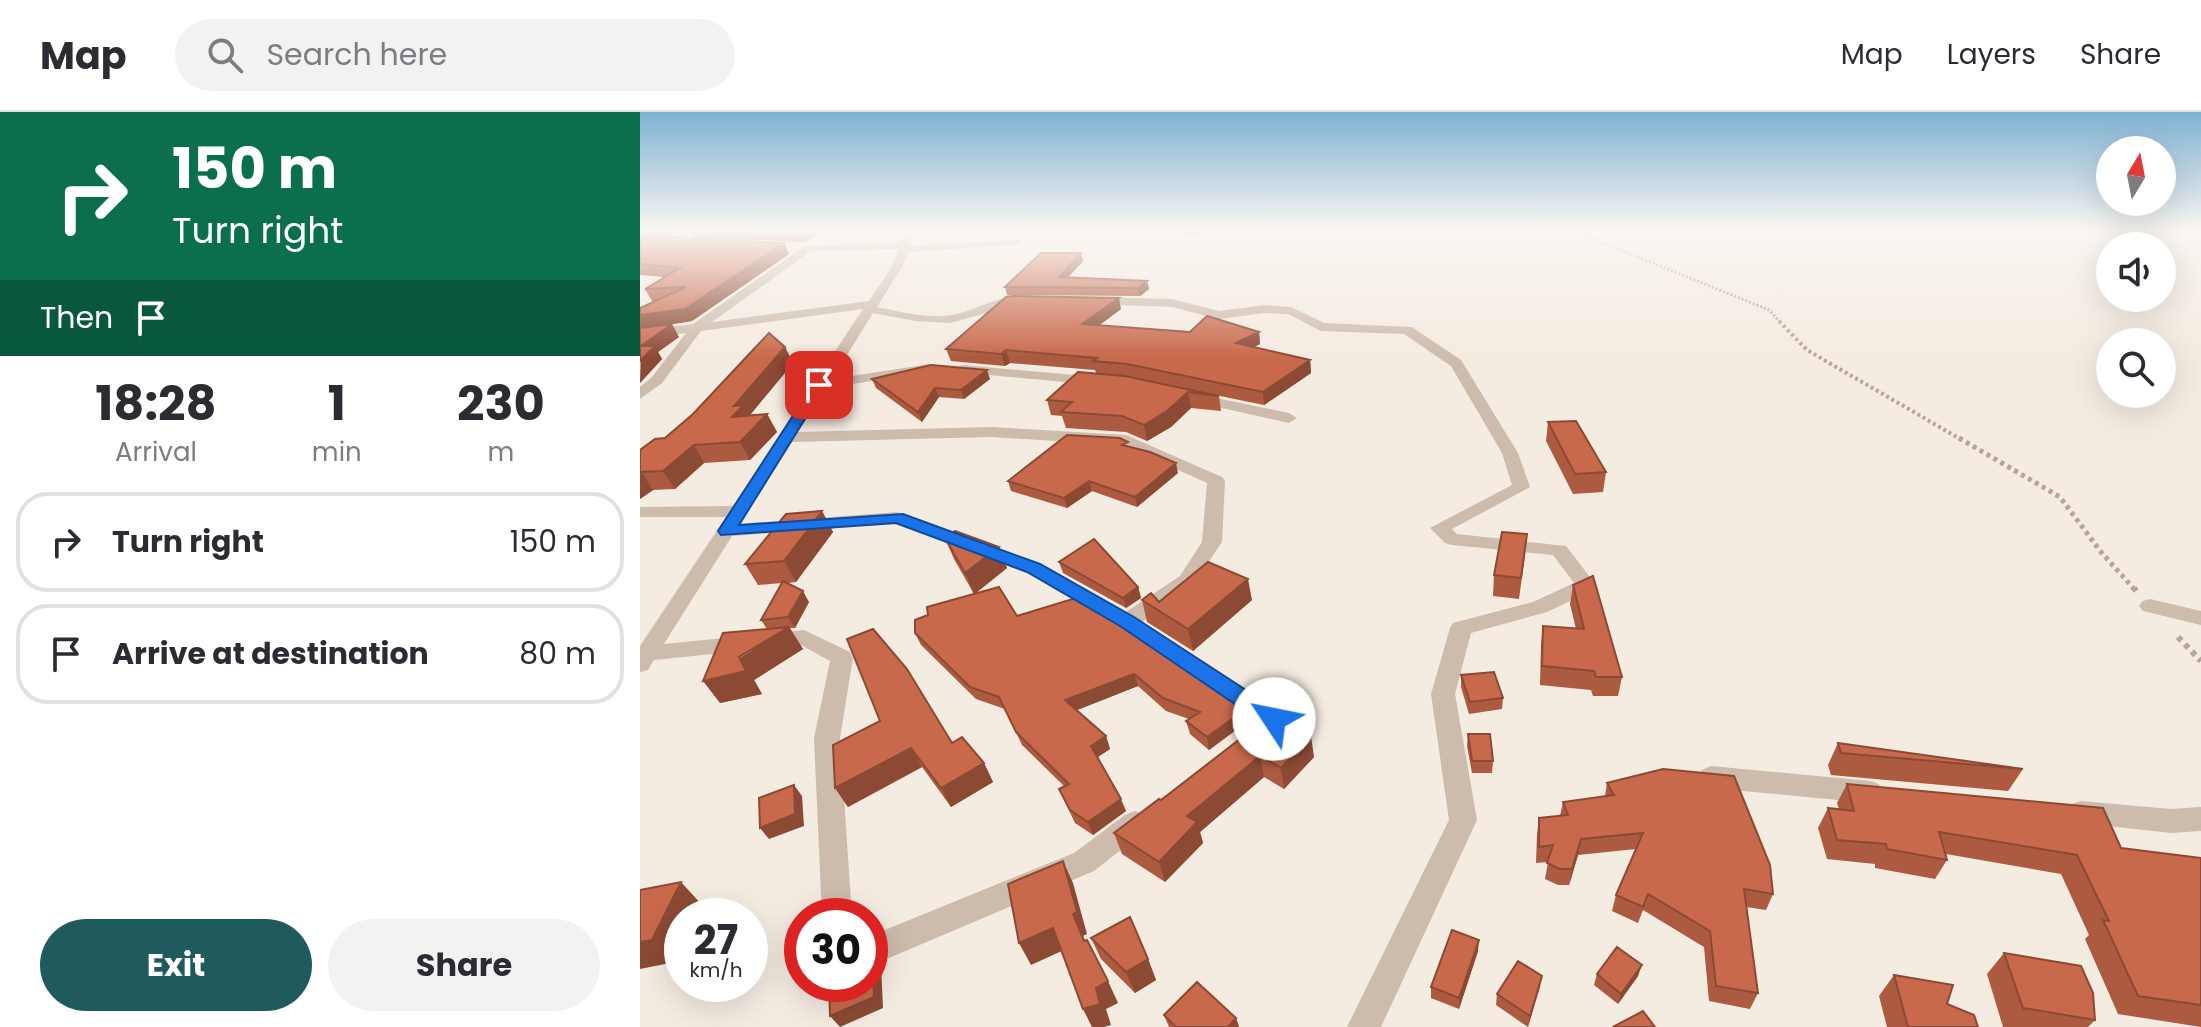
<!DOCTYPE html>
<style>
:root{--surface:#fff;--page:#f2f2f3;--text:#2b2b33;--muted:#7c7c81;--line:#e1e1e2;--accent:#1f5a5e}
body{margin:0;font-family:Poppins,sans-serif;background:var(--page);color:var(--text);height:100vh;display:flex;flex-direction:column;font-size:30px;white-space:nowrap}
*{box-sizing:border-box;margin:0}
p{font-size:26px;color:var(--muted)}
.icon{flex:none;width:44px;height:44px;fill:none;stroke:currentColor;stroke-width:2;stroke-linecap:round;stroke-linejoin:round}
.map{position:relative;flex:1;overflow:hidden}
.drawer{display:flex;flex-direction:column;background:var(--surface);width:640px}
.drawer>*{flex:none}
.hud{background:#0b6e4f;color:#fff;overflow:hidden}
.needle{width:52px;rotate:10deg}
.buttons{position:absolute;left:1456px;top:24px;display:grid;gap:16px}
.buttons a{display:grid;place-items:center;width:80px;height:80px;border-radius:50%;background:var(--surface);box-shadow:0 8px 32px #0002;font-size:40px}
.speed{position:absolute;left:24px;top:786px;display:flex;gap:16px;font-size:40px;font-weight:700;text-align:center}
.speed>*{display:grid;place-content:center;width:104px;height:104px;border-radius:50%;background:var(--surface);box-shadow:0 8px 32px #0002;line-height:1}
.speed small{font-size:20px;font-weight:400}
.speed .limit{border:12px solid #d22;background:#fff;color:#111}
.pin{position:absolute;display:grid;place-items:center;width:68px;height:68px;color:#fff;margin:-34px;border-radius:16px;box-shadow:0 4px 12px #0006}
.me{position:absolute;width:88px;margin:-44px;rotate:304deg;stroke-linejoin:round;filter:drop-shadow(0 0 6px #0008)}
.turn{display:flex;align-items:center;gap:28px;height:168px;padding:0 40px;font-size:36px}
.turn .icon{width:104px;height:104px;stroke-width:2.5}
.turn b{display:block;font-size:56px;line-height:68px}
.then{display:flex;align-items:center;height:76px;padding:0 40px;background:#0003;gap:16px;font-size:30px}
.eta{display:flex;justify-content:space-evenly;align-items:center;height:136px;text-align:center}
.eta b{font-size:48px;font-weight:700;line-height:56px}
.action{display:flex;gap:16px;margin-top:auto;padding:16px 40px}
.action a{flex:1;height:92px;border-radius:48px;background:var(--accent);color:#fff;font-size:32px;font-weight:700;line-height:92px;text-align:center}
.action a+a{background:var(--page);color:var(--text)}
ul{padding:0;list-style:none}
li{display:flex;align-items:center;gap:24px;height:100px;margin:0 16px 12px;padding:0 24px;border:4px solid var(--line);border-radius:32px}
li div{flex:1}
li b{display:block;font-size:30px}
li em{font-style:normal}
header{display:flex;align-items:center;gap:48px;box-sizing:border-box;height:112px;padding:0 40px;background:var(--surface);border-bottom:2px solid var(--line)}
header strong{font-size:38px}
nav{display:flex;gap:44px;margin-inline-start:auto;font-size:28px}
.search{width:560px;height:72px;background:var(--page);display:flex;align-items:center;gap:20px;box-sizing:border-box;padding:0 28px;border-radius:44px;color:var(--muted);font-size:30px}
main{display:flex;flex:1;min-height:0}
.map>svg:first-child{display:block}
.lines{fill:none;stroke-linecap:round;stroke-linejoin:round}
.path-far3{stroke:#b9a596;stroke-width:3;stroke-dasharray:2 2;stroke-linecap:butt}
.path-far2{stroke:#b9a596;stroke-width:4;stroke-dasharray:3 3;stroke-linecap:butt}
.path-far1{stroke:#b9a596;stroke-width:5;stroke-dasharray:4 4;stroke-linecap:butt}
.path{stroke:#b9a596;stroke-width:6;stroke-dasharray:5 5;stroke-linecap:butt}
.street{fill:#cdbbac;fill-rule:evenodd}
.wall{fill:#ac5a40}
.shaded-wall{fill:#8c4a34}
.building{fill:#c8694b;stroke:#8c4a34;stroke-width:2}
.route{fill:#1a73e8;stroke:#114b97;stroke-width:2}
</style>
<header>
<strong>Map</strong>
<div class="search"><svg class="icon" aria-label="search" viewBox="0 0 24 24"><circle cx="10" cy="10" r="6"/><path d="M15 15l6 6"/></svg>Search here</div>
<nav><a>Map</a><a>Layers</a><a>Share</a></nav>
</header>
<main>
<section class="drawer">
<div class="hud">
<div class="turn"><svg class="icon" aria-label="right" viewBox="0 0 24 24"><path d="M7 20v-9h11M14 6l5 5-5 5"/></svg><div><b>150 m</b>Turn right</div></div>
<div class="then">Then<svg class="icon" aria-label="arrive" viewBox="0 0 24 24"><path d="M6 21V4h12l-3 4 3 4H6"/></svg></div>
</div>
<div class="eta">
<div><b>18:28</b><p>Arrival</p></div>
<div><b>1</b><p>min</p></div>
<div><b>230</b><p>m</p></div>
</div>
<ul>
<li><svg class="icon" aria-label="right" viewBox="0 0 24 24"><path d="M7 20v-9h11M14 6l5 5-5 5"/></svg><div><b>Turn right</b></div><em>150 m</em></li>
<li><svg class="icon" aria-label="arrive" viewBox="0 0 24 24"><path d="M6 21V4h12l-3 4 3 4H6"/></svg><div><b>Arrive at destination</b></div><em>80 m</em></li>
</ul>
<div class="action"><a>Exit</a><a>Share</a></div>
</section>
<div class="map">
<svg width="1561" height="915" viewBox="0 0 1561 915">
<rect width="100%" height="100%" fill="#f4ebe1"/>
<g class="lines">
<path class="path-far3" d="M931 118 1129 198 1141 211"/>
<path class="path-far2" d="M1139 209 1167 238 1322 328"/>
<path class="path-far1" d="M1319 326 1420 385 1461 440 1495 478"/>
<path class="path" d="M1494 476 1496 479
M1538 525 1561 549"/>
<path class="street" d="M47 118H60L42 128 49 129V133L24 130Z
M265 118H275L270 134 377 127 382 130 377 133 268 140 263 153 237 195C261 200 288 207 312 203 335 200 370 175 391 189L310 211 275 209 233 201 192 267 290 252 297 256 290 260 186 276 158 320 351 315 486 323 582 365 585 369 582 430 554 472 502 510 643 600 646 607C639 621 623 632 608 627L605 620 616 607 479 515 387 460 255 412 92 424 24 532 164 518 210 540 213 546 200 626 212 804H182L174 626 190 549 161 533 14 548 8 558 0 560V534L86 405H0V395L93 394 223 197 61 219 22 271 0 287V275L12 265 46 221 0 227V219L53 212 165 134 260 131ZM258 137 253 153 229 189 72 210 171 139ZM351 325 483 333 567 371 562 430 540 464 486 500 401 452 257 400 100 412 152 330Z
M453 185 532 187 579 199 625 193 651 195 684 211 772 215 821 248 878 341 890 375 812 417 817 422 926 434 956 473 953 478 907 500 831 521 815 582 837 708 741 915H707L809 708 791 582 810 516 813 511 893 490 934 471 913 443 812 433 805 431 790 416 872 373 862 341 811 254 764 222 681 219 648 202 625 201 579 207 532 195 449 192 447 189Z
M322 253 457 265 464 269 457 273 317 260 315 257Z
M556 282 649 301 657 306 649 311 551 289 549 286Z
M1510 487 1561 499V513L1503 499 1499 494 1503 489Z
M1071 654 1230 669 1239 672 1243 680 1239 688 1230 691 1071 676 1062 672 1058 665 1062 658Z
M1441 689 1531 697 1561 695V719L1531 721 1441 711 1431 708 1427 700 1431 692Z
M495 699 505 703 509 711 505 719 454 759 230 854V824L434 741 485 703Z"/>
</g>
<path class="wall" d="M0 118H40L26 125 144 131 149 142 52 209 21 214 39 225 18 240 22 247 0 271 15 189H12L5 177 24 165 0 163Z
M50 118H183L166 130 53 125Z
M443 149 428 165 507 169 509 177 500 184 367 183 365 175Z
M481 197 459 213 550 220H619L620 232 614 235 670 248 671 261 624 293 570 282 579 284 581 299 551 296 531 315 507 329 486 320 426 316 422 304 411 303 407 288 456 261 455 258 370 251 365 254 311 249 306 237Z
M145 235 153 251 110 303 127 302 137 320 110 348 64 351 35 377 13 378 0 387V338L25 326Z
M232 267H350L324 287 299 285 282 310 236 276Z
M908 310 966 360 963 380 933 382 906 329Z
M489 335 538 361 497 395 452 379 427 396 371 379 368 369Z
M182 399 193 420 156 470 147 471 169 490 155 516H150L163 537 114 568 122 582 80 591 127 517 121 508 142 471 118 473 105 452Z
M305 426 359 435 367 456 335 482 377 504 532 547 606 597 608 609 569 638 550 622 546 609 549 607 526 599 498 574 436 598 466 624 470 637 457 645 486 699 453 723 435 711 419 677 424 674 382 633 365 597 336 587 281 533 275 521 288 503 334 482 314 447Z
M885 443 879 487 853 484 854 463Z
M419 450 498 475 501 486 486 496 423 461Z
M933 473 982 565 978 584H953L951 578 900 573 901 533 903 514 936 517 930 492Z
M502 488 519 490 612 488 553 539 507 510Z
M821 563 863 586 862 597 829 602 821 575Z
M631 603 674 645 644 677 624 665 560 720 563 731 525 770 482 742 474 721 521 688Z
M828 622 853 649 852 661H832L827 634Z
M312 631 344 651 353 670 311 695 282 655 208 695 195 676 193 633Z
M1198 631 1383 657 1368 679 1191 663 1188 653Z
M967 671 1133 782 1126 798 1106 795 1118 881 1110 897 1069 889 1064 835 1003 798 998 811 972 799 976 783 996 737 938 743 929 773H918L905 767 908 750 896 751 897 722 899 706 920 704 923 690 965 684Z
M1207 672 1481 736 1561 746V915L1478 902 1445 827 1449 823 1421 762 1306 742 1307 748 1295 767 1235 756V752L1187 747 1178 716 1188 696 1199 697 1197 691Z
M451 826 508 847 516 868 495 881 461 847Z
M838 839 819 897 791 886V875Z
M1364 841 1455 908 1448 915H1363L1347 862Z
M957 862 998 864 978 892 954 873Z
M1254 863 1307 892 1338 915H1247L1239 884Z
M902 864 888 915 856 893 857 882Z
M524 903 596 906 599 915H529Z"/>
<path class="shaded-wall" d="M16 118H40L23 127 15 120Z
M163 118H183L166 130 162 119Z
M544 118H576L545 124Z
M144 131 149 142 52 209 0 217V203Z
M441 141 443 149 421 173 419 165Z
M507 169 509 177 500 184 498 176Z
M479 186 481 197 445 224 442 212Z
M32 212 39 225 18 240 22 247 0 271 1 234Z
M619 220 620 232 598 243 596 231Z
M145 235 153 251 110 303 92 305 94 294Z
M366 238 370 251 365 254 361 242Z
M670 248 671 261 624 293 623 280Z
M347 258 350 267 324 287 321 278Z
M295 276 299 285 282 310 278 300Z
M548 280 551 296 531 315 507 329 504 313Z
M127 302 137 320 110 348 100 330Z
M54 333 64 351 35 377 23 359Z
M536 351 538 361 497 395 495 385Z
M1 359 13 378 0 387V360Z
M449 369 452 379 427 396 424 386Z
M182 399 193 420 156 470 144 449Z
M359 435 367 456 334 482 325 461Z
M608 467 612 488 553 539 548 517Z
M498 475 501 486 486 496 483 486Z
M163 479 169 490 155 516 148 505Z
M149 515 163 537 114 568 122 582 80 591 63 569Z
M494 562 498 574 430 601 425 588Z
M606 597 608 609 569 638 567 625Z
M466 624 470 637 455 647 451 634Z
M671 624 674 645 644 677 641 656Z
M271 636 282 655 208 695 195 676Z
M620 644 624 665 560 720 563 731 525 770 519 750 547 704Z
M344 651 353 670 311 695 301 676Z
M154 673 162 684 164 714 129 727 120 716Z
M481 687 486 699 453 723 448 710Z
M941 727 938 743 929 773 932 757Z
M423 749 433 771 447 822 443 824 454 851 433 802Z
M41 770 62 793 56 804H42V834L35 850 0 857V830Z
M413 816 424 838 391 853 379 831Z
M839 828 838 839 819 897V886Z
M232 842 241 853 243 896 200 915 190 904Z
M508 847 516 868 495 881 486 860Z
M1002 853 998 864 978 892 981 882Z
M902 864 900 875 888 915 890 904Z
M468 869 478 891 466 897 471 913 464 915H452L443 897 456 876Z
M596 906 599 915H588Z"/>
<path class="building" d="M0 118H16L15 120 23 125 144 131 45 197 0 203V196L46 175 5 177 40 156 0 152Z
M128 118H163L162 119Z
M401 141H441L419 165 507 169 498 176 365 175Z
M373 184 479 186 442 212 550 220 567 204 619 220 596 231 670 248 623 280 487 252 453 249 457 246 366 238 361 242 306 237 366 185Z
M32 212 1 234H15L0 249V216Z
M129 221 145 235 94 294 104 293 92 305 127 302 100 330 54 333 23 359 0 360V338L15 327 25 326 53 302Z
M291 253 347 258 321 278 295 276 278 300 232 267Z
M438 260 485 264 579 284 548 280 527 299 504 313 482 304 421 300 432 290 407 288Z
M936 309 966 360 935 362 908 310Z
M427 323 480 326 488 330 482 333 510 340 536 351 495 385 449 369 424 386 368 369Z
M182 399 144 449 105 452 146 402Z
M315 419 359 435 325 461 305 426Z
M862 420 887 422 881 466 854 463Z
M454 427 498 475 483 486 419 450Z
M568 450 608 467 548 517 502 488 511 481 519 490Z
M953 464 982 565H956L954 559 902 554 903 514 944 517 933 473Z
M143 469 163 479 148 505 121 508Z
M359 475 377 504 439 485 531 543 528 545 541 550 572 570 606 597 567 625 546 609 560 600 523 586 494 562 425 588 466 624 451 634 481 687 448 710 430 698 419 677 429 672 376 620 359 585 330 575 275 521V508L288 503 287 495Z
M149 515 99 545 106 559 63 569 83 521Z
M233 517 267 557 312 631 322 625 344 651 301 676 271 636 195 676 193 633 240 609 207 527Z
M854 560 863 586 830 590 821 563Z
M631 603 671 624 641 656 620 644 547 704 557 710 519 750 474 721 519 687 521 688Z
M828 622H850L853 649H832Z
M1198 631 1383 657 1201 641Z
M1023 657 1094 664 1130 753 1133 782 1104 777 1118 881 1076 874 1070 819 1008 782 1003 795 976 783 1003 721 941 727 932 757H920L907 751 913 733 899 735V706L928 703 923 690 974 683 967 671Z
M1207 672 1463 696 1481 736 1561 746V893L1498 884 1463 808 1469 809 1437 743 1299 720 1307 748 1247 737 1246 732 1197 728 1188 696 1214 699Z
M154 673 155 702 120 716 119 686Z
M423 749 437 800 433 802 444 829 447 828 468 869 456 876 460 892 443 897 413 816 379 831 368 772Z
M41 770 12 828 0 830V778Z
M490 805 508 847 486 860 451 826Z
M812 818 839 828 819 886 791 875Z
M977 835 1002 853 981 882 957 862Z
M1364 841 1441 854 1453 881 1455 908 1383 896Z
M232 842 234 885 190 904 189 872H230V843Z
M878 849 902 864 890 904 857 882Z
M1254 863 1313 873 1307 892 1334 903 1338 915H1268Z
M557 870 596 906 588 915H536L524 903Z
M1003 899 1015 915H973Z"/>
<linearGradient id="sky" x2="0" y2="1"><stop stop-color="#7eb2d2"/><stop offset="0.48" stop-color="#faf6f2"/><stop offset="1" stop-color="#faf6f2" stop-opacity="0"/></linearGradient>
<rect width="1561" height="246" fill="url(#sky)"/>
<path class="route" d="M179 269 186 273 99 413 263 402 400 452 494 505 641 601 645 607 641 613 634 615 626 613 480 514 387 460 256 411 81 423 78 419 173 273Z"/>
</svg>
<div class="buttons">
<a><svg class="needle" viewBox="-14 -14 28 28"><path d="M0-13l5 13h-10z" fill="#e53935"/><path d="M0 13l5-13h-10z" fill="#7c7c81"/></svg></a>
<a><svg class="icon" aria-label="sound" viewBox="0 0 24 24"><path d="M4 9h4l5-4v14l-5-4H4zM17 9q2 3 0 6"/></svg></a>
<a><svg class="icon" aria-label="search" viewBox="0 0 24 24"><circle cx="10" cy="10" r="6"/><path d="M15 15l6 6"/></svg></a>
</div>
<div class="speed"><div>27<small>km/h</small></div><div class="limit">30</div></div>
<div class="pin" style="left:179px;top:273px;background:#d93025"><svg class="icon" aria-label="arrive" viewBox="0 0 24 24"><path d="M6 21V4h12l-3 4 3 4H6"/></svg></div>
<svg class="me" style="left:634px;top:607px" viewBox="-20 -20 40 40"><circle r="19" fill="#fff"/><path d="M0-13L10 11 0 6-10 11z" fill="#1a73e8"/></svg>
</div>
</main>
